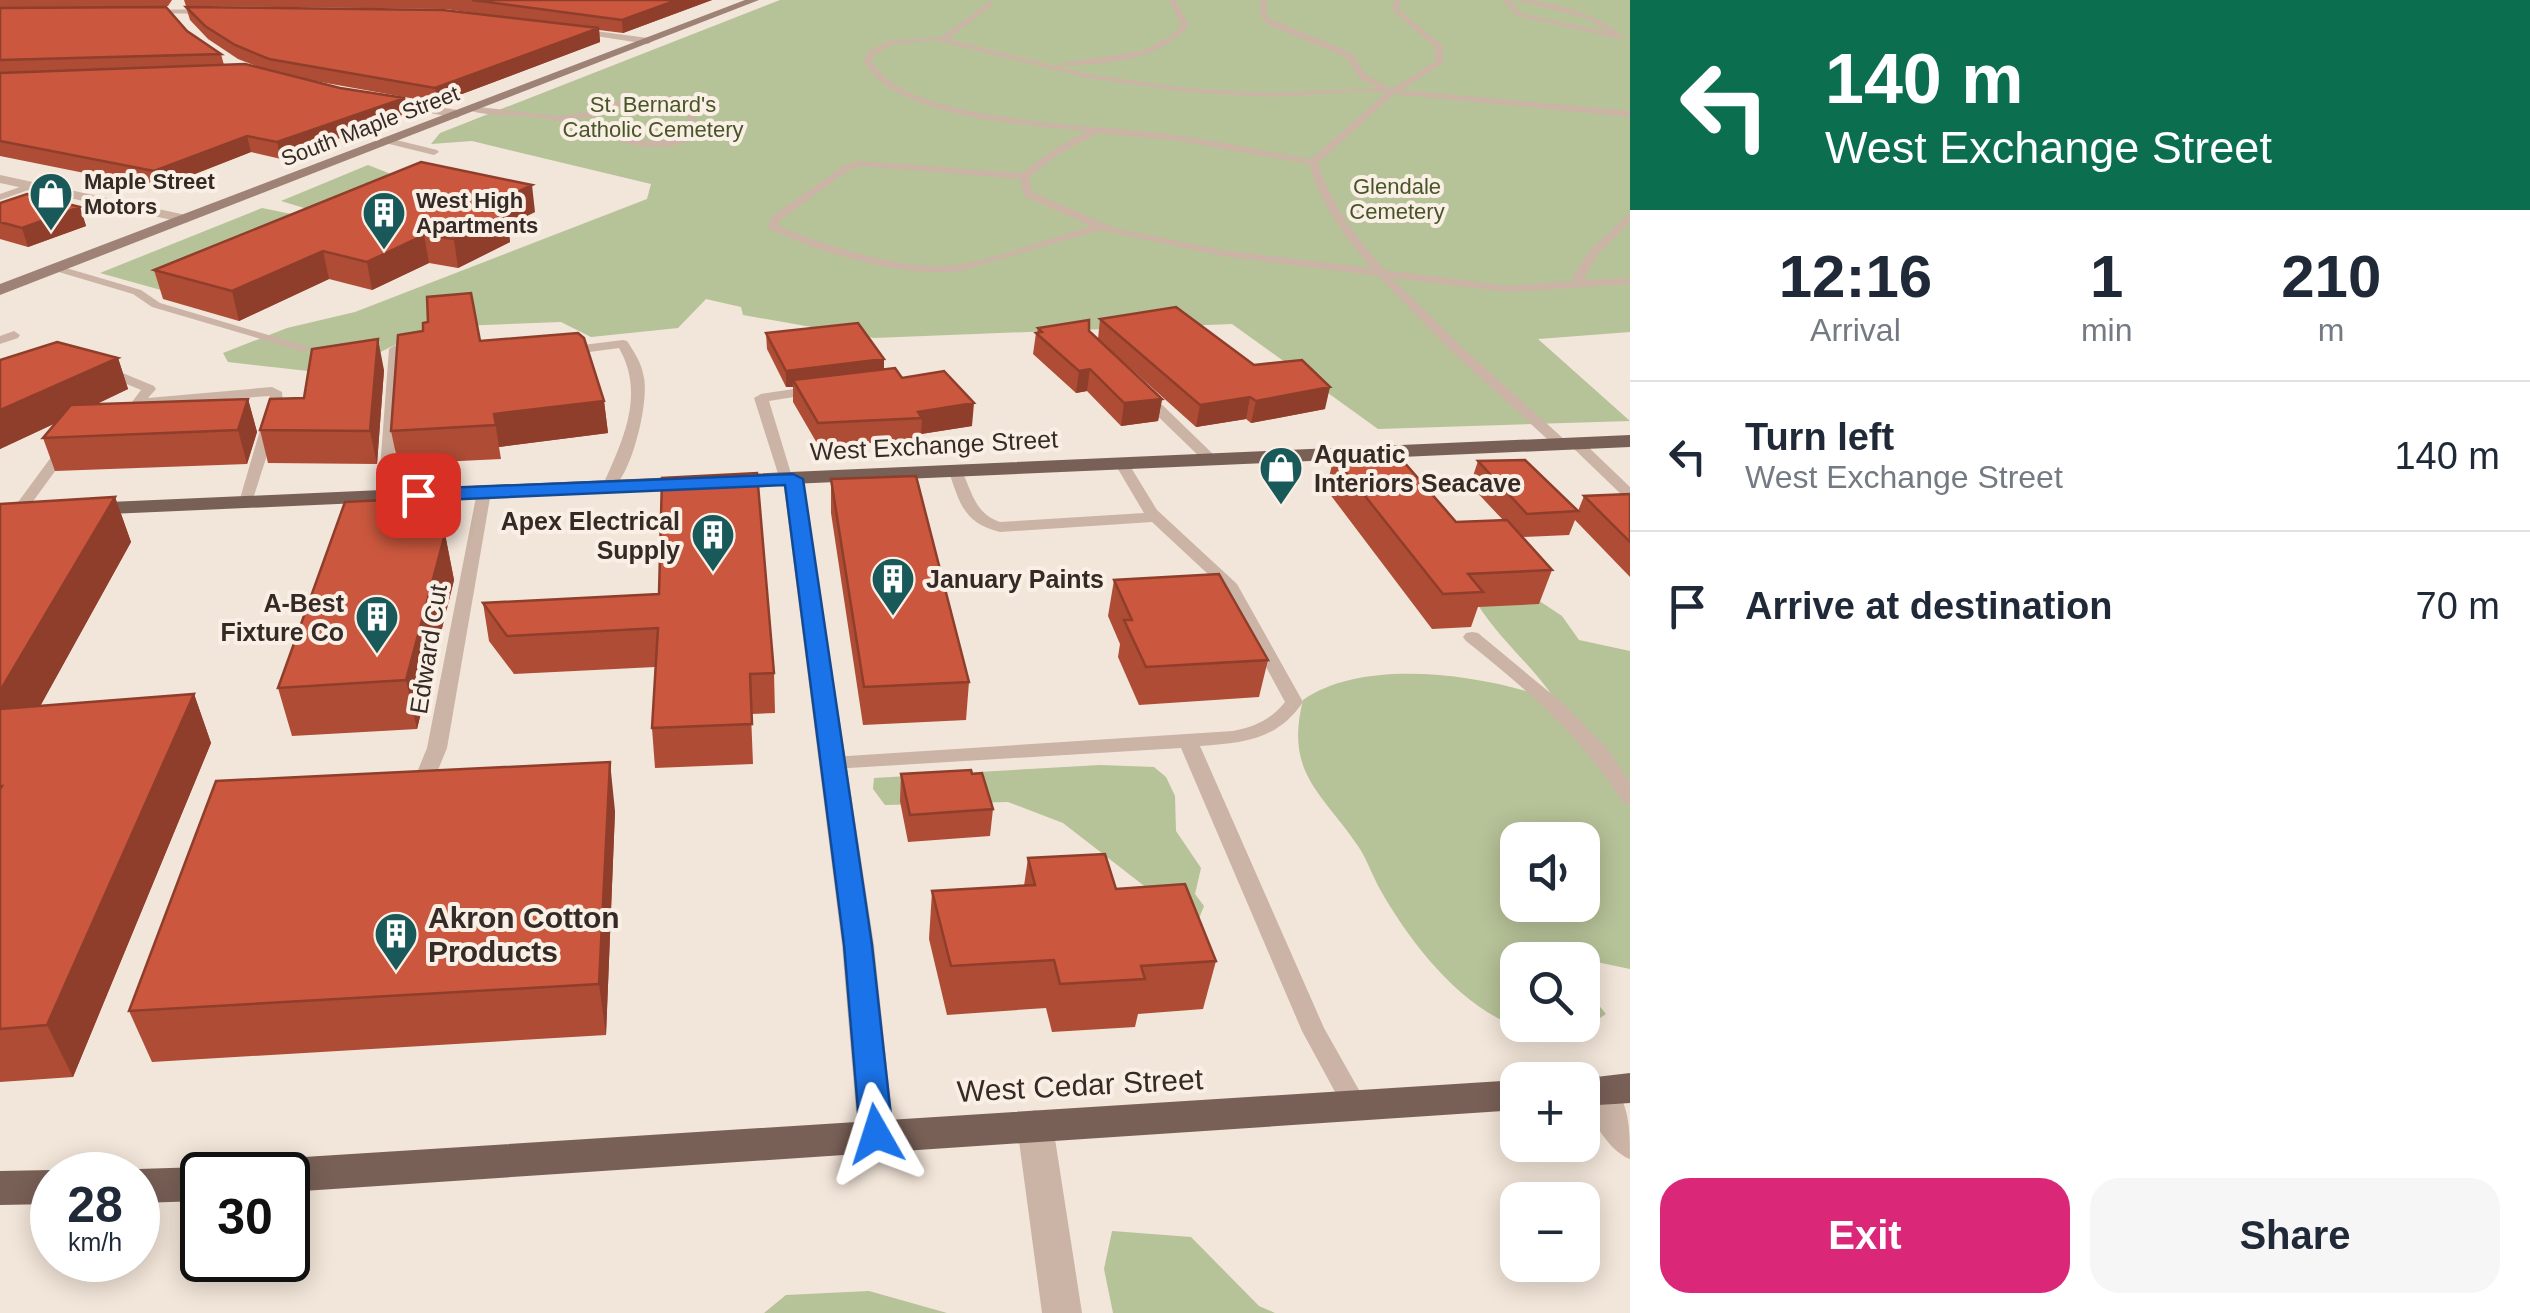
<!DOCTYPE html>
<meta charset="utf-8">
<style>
:root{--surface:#fff;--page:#f6f6f7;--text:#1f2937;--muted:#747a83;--line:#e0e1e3;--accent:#db2777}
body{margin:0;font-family:Helvetica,sans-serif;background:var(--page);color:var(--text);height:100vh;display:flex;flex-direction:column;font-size:38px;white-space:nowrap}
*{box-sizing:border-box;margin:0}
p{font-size:32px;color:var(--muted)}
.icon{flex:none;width:55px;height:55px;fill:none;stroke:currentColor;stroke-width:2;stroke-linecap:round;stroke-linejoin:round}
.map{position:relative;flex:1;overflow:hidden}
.panel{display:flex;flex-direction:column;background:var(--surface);width:900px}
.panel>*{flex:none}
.banner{background:#0b6e4f;color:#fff;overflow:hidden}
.controls{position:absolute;left:1500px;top:822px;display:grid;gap:20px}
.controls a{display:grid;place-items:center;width:100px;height:100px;border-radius:20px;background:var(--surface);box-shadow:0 5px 25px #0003;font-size:50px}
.speed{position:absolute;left:30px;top:1152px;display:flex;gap:20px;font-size:50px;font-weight:700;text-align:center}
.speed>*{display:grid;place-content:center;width:130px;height:130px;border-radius:50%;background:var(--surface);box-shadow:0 5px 25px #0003;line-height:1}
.speed small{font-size:25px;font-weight:400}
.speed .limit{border:5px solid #111;border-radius:15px;background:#fff;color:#111}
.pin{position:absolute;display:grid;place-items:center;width:85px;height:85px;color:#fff;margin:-42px;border-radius:20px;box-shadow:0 5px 15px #0006}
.me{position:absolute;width:110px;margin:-55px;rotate:354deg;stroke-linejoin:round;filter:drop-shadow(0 0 8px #0008)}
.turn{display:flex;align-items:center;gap:35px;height:210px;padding:0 30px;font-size:45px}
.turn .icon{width:130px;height:130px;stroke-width:2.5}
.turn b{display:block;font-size:70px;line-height:85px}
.eta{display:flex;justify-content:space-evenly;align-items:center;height:170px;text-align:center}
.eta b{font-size:60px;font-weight:600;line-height:70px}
.primary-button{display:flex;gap:20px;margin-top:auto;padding:20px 30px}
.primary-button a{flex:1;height:115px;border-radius:30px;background:var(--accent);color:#fff;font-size:40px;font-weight:600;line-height:115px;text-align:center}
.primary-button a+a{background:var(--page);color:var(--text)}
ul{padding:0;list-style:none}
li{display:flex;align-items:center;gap:30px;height:150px;padding:0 30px;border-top:2px solid var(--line)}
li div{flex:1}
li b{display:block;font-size:38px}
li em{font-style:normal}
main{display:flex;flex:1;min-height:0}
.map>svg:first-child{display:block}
.green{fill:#b6c298;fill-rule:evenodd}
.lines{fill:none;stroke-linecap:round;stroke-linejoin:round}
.service{fill:#cbb4a5;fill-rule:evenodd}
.minor{fill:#cbb4a5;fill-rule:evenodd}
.secondary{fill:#9e8276;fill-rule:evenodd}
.primary{fill:#796057;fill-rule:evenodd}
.wall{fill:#af4c35}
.shaded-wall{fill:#8e3e2b}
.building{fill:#cb583e;stroke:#8e3e2b;stroke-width:2.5}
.route{fill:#1a73e8;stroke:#114b97;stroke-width:2.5}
.labels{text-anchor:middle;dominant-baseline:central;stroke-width:8;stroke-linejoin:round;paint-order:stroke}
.far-park-label{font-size:22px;fill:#485529;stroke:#faefe5}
.far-street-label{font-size:22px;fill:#362a26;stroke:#faefe5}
.far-poi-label{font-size:22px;font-weight:bold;fill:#362a26;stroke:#faefe5;text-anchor:start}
.street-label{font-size:25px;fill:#362a26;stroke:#faefe5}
.poi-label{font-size:25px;font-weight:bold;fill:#362a26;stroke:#faefe5;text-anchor:start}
.near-poi-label{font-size:30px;font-weight:bold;fill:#362a26;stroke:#faefe5;text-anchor:start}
.near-street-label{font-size:30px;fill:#362a26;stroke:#faefe5}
</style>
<main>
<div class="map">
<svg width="1630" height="1313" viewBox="0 0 1630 1313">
<rect width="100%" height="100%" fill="#f2e5d9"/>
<path class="green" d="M780 0H1630V332L1538 339 1630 421 1378 429 1232 324 874 338 743 315 741 307 706 299 678 328 591 337 561 322 432 327 335 374 228 362 223 353 287 328 355 312 647 199 651 184 472 141 431 144 440 133Z
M368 165 406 180 314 211 281 201Z
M262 208 301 216 168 292 100 273Z
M1517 586 1562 616 1579 640 1630 651V969L1587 960 1583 980 1582 960H1518V1025H1582L1583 986 1606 1014C1596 1020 1584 1031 1573 1033 1490 1046 1418 956 1381 891 1373 877 1368 862 1360 849 1324 794 1284 775 1303 700 1365 656 1489 675 1556 701 1533 666 1501 641 1478 605ZM1518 840H1582V905H1518Z
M1100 765 1154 767 1166 777 1175 796 1176 831 1201 868 1195 894 1204 906 1196 926 1063 823 1008 802 885 805 873 789 874 778Z
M1112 1231 1191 1237 1259 1306 1275 1313H1113L1104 1269Z
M869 1291 947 1313H764L786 1295Z"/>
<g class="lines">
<path class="service" d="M985 0 995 3 948 39 1088 74 1185 88 1269 93 1379 88 1360 79 1346 57 1269 25 1261 17 1260 0H1266L1267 16 1275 21 1352 53 1366 75 1391 89 1435 62V47L1393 11 1394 0H1400L1399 10 1443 46V63L1401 90 1630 111V117L1394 94 1318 163C1332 206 1355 236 1385 270L1508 286 1575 281 1573 276 1590 250 1630 213V222L1598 254 1585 276 1586 280 1630 278V284L1508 292 1392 278 1462 347 1566 441V447H1556L1453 353 1378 276 1222 256 1100 230 960 271C903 278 819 253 768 228L771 217 843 166 857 161 1022 173 1053 150 1087 131C1025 125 940 120 886 86 878 80 871 71 864 63L867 52 889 41 941 37 988 3ZM934 40 1088 78 1185 92 1269 97 1367 91 1386 93 1311 159C1263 151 1215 140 1166 134 1097 125 941 122 888 80 882 75 877 68 872 63L874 55 891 45ZM1098 133 1179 141 1309 164C1322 207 1343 234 1371 268L1222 250 1114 228 1032 192 1029 177 1059 154ZM861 166 1020 179 1024 196 1091 226C1048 239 1001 257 958 265 912 273 819 245 778 225L779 221 849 170Z
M1169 0H1175L1189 25C1156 63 1108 63 1061 66L1057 64 1142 51 1171 36 1181 25Z
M1503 0H1510L1521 13 1608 32 1586 18 1515 0C1552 0 1597 14 1624 37L1620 39 1517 16Z
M675 96 707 131C648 170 602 128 543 118 519 114 488 118 466 109L470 106 558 116 597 111 626 97ZM673 101 698 130C645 154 621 134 571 120L602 115 628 102Z
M388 138 437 150 439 152 434 155 385 143Z
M34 182 37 183V187L0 200V194Z
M56 265 141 290 160 303 312 348 302 351 152 307 133 294 52 270 50 268Z
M14 331 20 335 18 338 0 344V336Z
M623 340 627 341C635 353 642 364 644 378 649 403 631 480 609 491L602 487C622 442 646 395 619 348L567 355 561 351 567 347Z
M395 345 401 349 392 496 385 500 378 496 389 349Z
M101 364 154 386 156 389 148 398 272 387 282 392 283 405 251 505 246 506 239 502 270 396 164 403 110 414 105 413V407L132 402 141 390 96 371 95 368Z
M814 386 821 390 819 393 769 401 793 480 786 484 781 483 754 398 761 394Z
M1143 390 1148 391 1216 457V463H1206L1138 397V391Z
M1576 439 1581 440 1630 487V499L1625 498 1571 446V440Z
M65 444 72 448 23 515H13L10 512 13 509 60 445Z
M1122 460 1127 461 1157 510 1237 584 1303 702C1277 740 1244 743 1200 746L1324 1028 1368 1106 1365 1114 1356 1117 1347 1114 1302 1031 1181 748 832 769 825 768 822 763 825 758 832 757 1233 731C1254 727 1271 720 1285 702L1224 589 1152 522 1000 532C964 523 960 504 949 472L951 469H961C972 491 974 513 1000 522L1144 513 1115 464Z
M484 488 491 492 447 748 429 792 426 797H412L409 792 427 748 477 492Z
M1472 632 1478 633 1566 706 1605 746 1630 782V805L1623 803C1582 736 1526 689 1466 641L1463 637 1466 633Z"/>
<path class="minor" d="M220 9 223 14 135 13 140 10Z
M565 27 648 38 653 41 648 44 569 32Z
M373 95 457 110 463 114 457 118 369 102Z
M0 175 186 215 193 219 186 223 0 183Z
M793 473 803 479 874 945 894 1134 889 1145 876 1150 863 1145 858 1134 842 945 783 479Z
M1596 1075C1630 1088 1630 1127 1630 1159 1606 1150 1580 1105 1584 1079Z
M1035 1110 1048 1115 1053 1126 1082 1313H1042L1017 1126 1022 1115Z"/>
<path class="secondary" d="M745 0H759L0 295V284Z"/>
<path class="primary" d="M1630 435V447L87 515 76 509 87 503Z
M1630 1073V1103L1582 1106V1080H1571Z
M1518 1080V1110L288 1192V1175H269L275 1163 288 1158Z
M202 1167 217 1175H202V1201L138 1203V1175H124L138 1169Z
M52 1170 65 1175H52V1204L0 1205V1171Z"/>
</g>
<path class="wall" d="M0 0H172L168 6 129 7 187 31 221 54 224 65 261 68 238 59 208 39 190 20 186 7 496 16 446 9 186 6 184 0H712L623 33 599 30 600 42 438 103 298 78 408 114 281 159 251 152 159 188 0 156Z
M0 203 80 207 86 226 28 247 0 239Z
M535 212 508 225 510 242 458 268 429 263 372 290 329 279 239 321 163 299 154 270Z
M1100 319 1254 365 1325 409 1251 423 1246 419 1196 427 1110 350 1162 399 1158 421 1121 426 1087 391 1076 393 1033 354 1036 333H1037L1038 328 1089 331 1098 339Z
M423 331 480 341 604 401 608 433 499 447 501 459 398 464 391 431Z
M766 333 884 369 902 378 972 426 921 434V441L818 445 793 402V387H786L767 349Z
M57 342 118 358 128 389 95 405 248 399 257 432 247 464 55 471 43 438 56 423 0 449V360Z
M384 370 377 464 268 463 260 430 304 398Z
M1334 457 1456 522 1503 520 1470 485 1478 461 1578 511 1584 496 1630 494V577L1575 520 1569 535 1522 537 1552 570 1539 604 1478 607 1471 627 1432 629 1326 489Z
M831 479 969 682 966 720 863 725 831 513Z
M115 497 131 542 40 706 194 694 211 743 73 1077 0 1082V504Z
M427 498 434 535 445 534 454 580 417 729 292 736 278 688Z
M1114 580 1268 660 1259 697 1139 705 1118 657 1120 644 1108 616Z
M659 594 774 673 775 713 751 714 753 764 655 768 652 728 655 667 514 674 489 641 483 603Z
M901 774 993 809 990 836 908 842 900 801Z
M615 811 606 1035 152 1062 129 1011Z
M1028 858 1116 889 1216 961 1203 1009 1138 1014 1135 1027 1052 1032 1046 1008 947 1015 929 939 932 891 1024 886Z"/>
<path class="shaded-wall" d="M677 0H712L623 33 622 20Z
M599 28 600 42 438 103 435 88Z
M405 98 408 114 281 159 277 142Z
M247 136 251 152 159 188 154 171Z
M532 185 535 212 508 225 510 242 458 268 454 239 482 209Z
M80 207 86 226 28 247 22 228Z
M424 235 429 263 372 290 367 262Z
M323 251 329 279 239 321 232 291Z
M378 339 384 370 377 464 370 431Z
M118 358 128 389 0 449V410Z
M884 359V375L793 380V387H786V371Z
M1090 369 1087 391 1076 393 1079 371Z
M1330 387 1325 409 1251 423 1256 401Z
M1250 397 1246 419 1196 427 1200 405Z
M248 399 257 432 247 464 238 430Z
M1162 399 1158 421 1121 426 1124 403Z
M604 401 608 433 499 447 494 414Z
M974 403 972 426 921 434 922 418 918 412Z
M115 497 131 542 11 759 0 736V691Z
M427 498 436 543 417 535Z
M445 534 454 580 417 729 406 680Z
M194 694 211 743 73 1077 47 1025Z
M610 762 615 811 606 1035 599 984Z"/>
<path class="building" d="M472 0H677L622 20Z
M166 7 187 31 221 54 0 60V8Z
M186 7 443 10 599 28 435 88 269 59 235 45 205 26Z
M245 64 340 88 405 98 277 142 247 136 154 171 0 141V73Z
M421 162 532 185 482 209 506 214 454 239 424 235 367 262 323 251 232 291 154 270Z
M27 194 80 207 22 228 0 222V203Z
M471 293 480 341 578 333 584 338 604 401 494 414 496 425 391 431 398 335 423 331V323L428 322 427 297Z
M1176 307 1254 365 1302 360 1330 387 1256 401 1250 397 1200 405 1100 319Z
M1089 320V331L1162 399 1124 403 1090 369 1079 371 1036 333 1042 332 1038 328Z
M858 323 884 359 786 371 766 333Z
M378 339 370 431 260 430 270 399 304 398 312 349Z
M57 342 118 358 0 410V360Z
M895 368 902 378 944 371 974 403 918 412 922 418 818 423 793 380Z
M248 399 238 430 43 438 71 405Z
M1397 454 1456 522 1507 520 1552 570 1468 574 1483 592 1443 594 1334 457Z
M1525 460 1578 511 1527 514 1478 461Z
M757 473 774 673 750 674 752 724 652 728 658 628 507 636 483 603 659 594 662 478Z
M916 476 969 682 864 687 831 479Z
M1630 494V542L1584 496Z
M115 497 0 691V504Z
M427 498 417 535 445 534 406 680 278 688 345 502Z
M1219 574 1268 660 1146 667 1124 620H1132L1114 580Z
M194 694 47 1025 0 1029V789L2 786H0V709Z
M610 762 599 984 129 1011 216 781Z
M971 770 972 774 982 773 993 809 910 815 901 774Z
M1105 854 1116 889 1185 884 1216 961 1141 966 1145 979 1060 984 1054 960 951 966 932 891 1035 885 1028 858Z"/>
<path class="route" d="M793 474 803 479 872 945 893 1134 888 1144 876 1148 865 1144 860 1134 844 945 785 485 418 501 408 495 418 489Z"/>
<defs>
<symbol id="shop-pin" viewBox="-11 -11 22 30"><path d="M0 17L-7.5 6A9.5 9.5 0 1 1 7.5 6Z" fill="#1a5959" stroke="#faefe5"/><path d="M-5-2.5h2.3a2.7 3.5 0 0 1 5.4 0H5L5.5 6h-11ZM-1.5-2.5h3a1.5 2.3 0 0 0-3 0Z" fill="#fff"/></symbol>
<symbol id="building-pin" viewBox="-11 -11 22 30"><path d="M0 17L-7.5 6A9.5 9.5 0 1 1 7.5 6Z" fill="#1a5959" stroke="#faefe5"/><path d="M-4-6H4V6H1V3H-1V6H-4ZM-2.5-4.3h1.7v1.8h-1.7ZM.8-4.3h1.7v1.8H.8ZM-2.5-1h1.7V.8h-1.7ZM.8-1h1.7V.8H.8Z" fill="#fff"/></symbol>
</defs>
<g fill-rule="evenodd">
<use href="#shop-pin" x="26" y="169" width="50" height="68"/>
<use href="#building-pin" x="359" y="188" width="50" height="68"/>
<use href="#shop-pin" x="1256" y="443" width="50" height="68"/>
<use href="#building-pin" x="688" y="510" width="50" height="68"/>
<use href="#building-pin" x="868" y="554" width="50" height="68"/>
<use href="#building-pin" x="352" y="592" width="50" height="68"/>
<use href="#building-pin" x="371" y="909" width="50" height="68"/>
</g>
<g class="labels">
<g class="far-park-label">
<text x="653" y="104">St. Bernard's<tspan x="653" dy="25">Catholic Cemetery</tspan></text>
<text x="1397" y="186">Glendale<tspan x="1397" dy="25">Cemetery</tspan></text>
</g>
<g class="far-street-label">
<text transform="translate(370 126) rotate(-21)">South Maple Street</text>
</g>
<g class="far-poi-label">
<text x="84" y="181">Maple Street<tspan x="84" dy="25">Motors</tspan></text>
<text x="416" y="200">West High<tspan x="416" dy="25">Apartments</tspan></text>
</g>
<g class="street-label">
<text transform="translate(934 445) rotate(-3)">West Exchange Street</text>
<text transform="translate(428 649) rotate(-81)">Edward Cut</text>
</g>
<g class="poi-label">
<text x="1314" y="454">Aquatic<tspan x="1314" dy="29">Interiors Seacave</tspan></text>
<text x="680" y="521" text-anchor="end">Apex Electrical<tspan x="680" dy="29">Supply</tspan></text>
<text x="926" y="579">January Paints</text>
<text x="344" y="603" text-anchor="end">A-Best<tspan x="344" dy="29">Fixture Co</tspan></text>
</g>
<g class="near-poi-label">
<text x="428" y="917">Akron Cotton<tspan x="428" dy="34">Products</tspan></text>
</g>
<g class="near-street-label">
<text transform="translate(1080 1085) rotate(-3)">West Cedar Street</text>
</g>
</g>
</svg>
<div class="controls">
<a><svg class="icon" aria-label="sound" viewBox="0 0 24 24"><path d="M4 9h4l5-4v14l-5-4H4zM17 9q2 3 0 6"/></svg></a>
<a><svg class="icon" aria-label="search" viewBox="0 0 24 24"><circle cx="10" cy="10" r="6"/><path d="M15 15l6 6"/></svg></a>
<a>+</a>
<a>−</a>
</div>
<div class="speed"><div>28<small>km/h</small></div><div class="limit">30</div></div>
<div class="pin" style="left:418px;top:495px;background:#d93025"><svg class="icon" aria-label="arrive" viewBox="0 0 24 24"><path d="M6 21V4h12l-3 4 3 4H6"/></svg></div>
<svg class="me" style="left:876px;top:1134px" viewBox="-20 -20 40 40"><path d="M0-17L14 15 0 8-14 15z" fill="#1a73e8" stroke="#fff" stroke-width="4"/></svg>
</div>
<section class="panel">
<div class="banner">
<div class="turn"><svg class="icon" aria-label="left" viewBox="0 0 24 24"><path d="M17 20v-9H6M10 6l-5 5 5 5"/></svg><div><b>140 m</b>West Exchange Street</div></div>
</div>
<div class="eta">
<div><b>12:16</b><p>Arrival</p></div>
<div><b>1</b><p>min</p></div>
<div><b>210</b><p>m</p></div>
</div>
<ul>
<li><svg class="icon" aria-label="left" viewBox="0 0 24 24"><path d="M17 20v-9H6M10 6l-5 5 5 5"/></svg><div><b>Turn left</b><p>West Exchange Street</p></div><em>140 m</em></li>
<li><svg class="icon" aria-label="arrive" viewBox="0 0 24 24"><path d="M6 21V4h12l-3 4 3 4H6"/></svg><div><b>Arrive at destination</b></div><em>70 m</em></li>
</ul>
<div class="primary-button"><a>Exit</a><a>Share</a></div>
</section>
</main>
